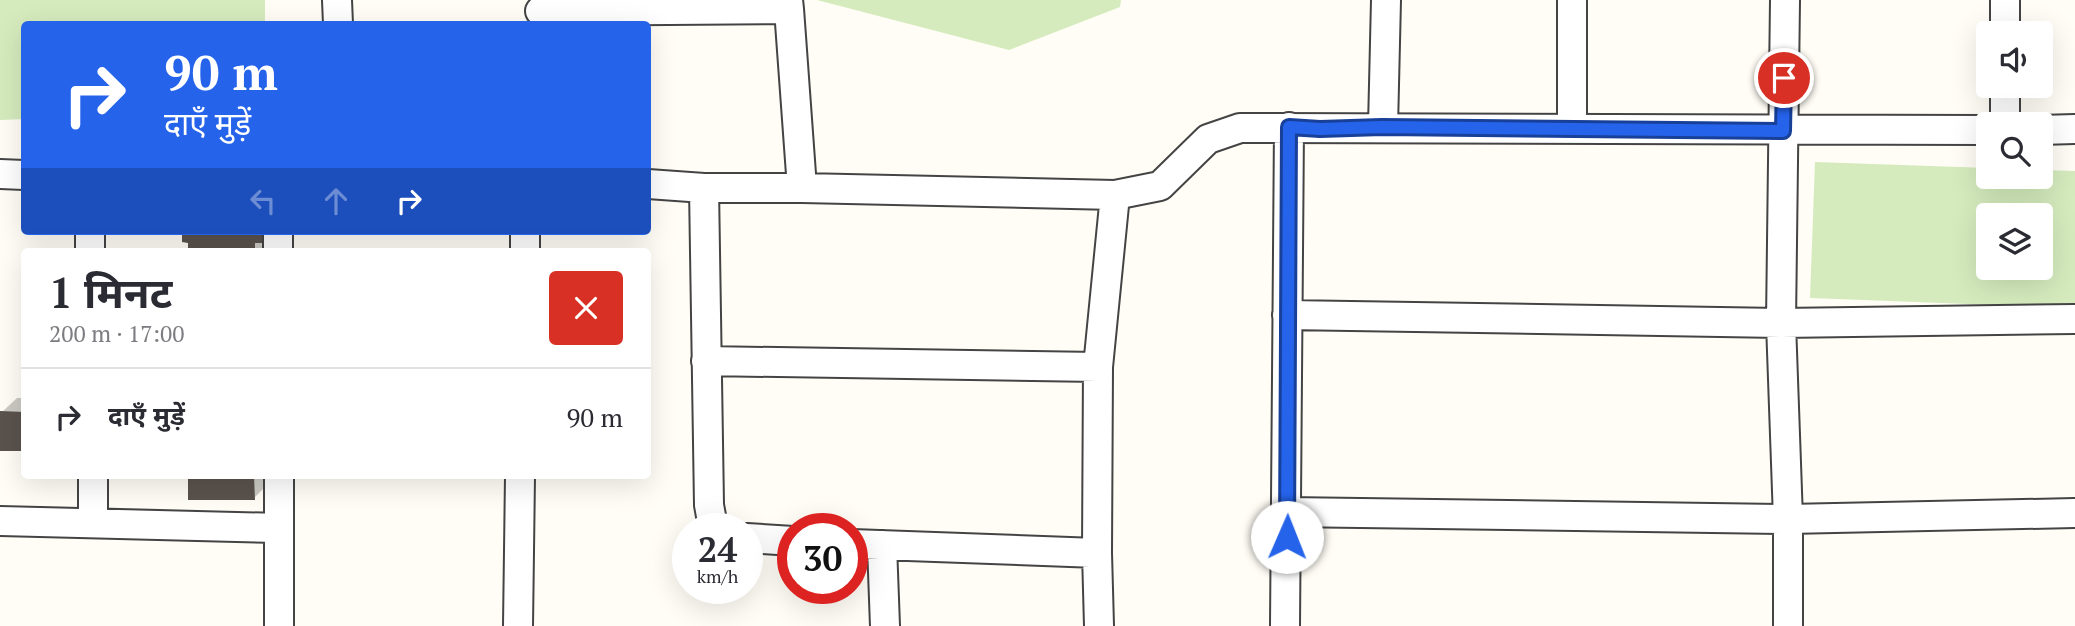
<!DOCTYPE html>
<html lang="hi">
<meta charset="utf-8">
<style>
:root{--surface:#fff;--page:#f2f2f3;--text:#2b2b33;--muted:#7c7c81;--line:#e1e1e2}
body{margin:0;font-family:"PT Serif","Noto Sans Devanagari",serif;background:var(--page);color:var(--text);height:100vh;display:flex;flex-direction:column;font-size:26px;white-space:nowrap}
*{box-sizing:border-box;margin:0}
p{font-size:23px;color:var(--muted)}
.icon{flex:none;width:38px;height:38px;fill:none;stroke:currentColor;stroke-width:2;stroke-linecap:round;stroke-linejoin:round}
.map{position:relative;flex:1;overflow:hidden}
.panel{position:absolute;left:21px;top:248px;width:630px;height:231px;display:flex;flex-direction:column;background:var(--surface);border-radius:7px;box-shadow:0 7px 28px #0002}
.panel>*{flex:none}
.guide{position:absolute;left:21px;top:21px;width:630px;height:214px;border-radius:7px;box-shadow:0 7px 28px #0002;background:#2563eb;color:#fff;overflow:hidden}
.tools{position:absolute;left:1976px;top:21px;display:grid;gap:14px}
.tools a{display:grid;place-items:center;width:77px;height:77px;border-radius:7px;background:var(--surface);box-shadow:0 7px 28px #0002;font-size:35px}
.speed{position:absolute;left:672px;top:513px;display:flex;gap:14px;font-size:35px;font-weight:700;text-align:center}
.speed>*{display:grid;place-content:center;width:91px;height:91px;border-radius:50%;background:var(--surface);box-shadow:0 7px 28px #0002;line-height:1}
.speed small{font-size:18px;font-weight:400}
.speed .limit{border:10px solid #d22;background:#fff;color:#111}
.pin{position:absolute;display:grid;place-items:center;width:60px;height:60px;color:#fff;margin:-30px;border:4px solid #fff;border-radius:50%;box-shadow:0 2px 7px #0007}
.me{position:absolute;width:77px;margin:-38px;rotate:1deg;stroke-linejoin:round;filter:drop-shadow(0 0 5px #0008)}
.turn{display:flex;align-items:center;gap:24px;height:147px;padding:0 28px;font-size:32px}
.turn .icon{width:91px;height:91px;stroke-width:2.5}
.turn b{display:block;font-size:49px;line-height:60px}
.lanes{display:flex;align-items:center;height:66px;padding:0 28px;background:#0003;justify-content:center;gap:35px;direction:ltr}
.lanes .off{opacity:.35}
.round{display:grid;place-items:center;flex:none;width:74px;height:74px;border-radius:7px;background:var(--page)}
.headline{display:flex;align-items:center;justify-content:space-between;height:119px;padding:0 28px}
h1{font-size:42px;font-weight:700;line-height:52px}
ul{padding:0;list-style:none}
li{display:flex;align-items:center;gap:21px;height:98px;padding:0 28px;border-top:2px solid var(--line)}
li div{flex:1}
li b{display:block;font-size:26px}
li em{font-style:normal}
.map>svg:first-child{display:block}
.green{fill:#d5ebbd;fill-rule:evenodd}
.shadow{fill:#0003}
.building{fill:#5a524d}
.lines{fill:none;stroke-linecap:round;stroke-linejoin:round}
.minor-casing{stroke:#444;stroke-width:32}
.minor{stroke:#fff;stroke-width:28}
.route-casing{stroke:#184099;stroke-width:18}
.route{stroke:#2563eb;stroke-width:12}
</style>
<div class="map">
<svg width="2075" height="626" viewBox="0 0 2075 626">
<rect width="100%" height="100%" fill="#fffdf5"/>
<path class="green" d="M0 0H265V24H24V119L0 120Z
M817 0H1121L1120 7 1009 50Z
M1815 162 1988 168V177H2040L2041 170 2075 171V308L1810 298ZM1988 215H2040V268H1988Z"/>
<path class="shadow" d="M183 231H274L268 252H189L190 241Z
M17 398H24V449H2V412Z
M189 476H268V484L254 498Z"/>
<path class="building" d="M182 231H265V243H255V252H188V243L182 242Z
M0 411 24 412V451H0Z
M188 476H254L255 500H188Z"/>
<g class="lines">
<defs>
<path id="minor" d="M337 0 338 24
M1572 0V129
M1785 0 1781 323 1788 519V626
M540 11 789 9 788 0
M2005 33V0
M2005 124V86
M1383 127 1386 0
M2040 130 2075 129
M0 174 24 175
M648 184 704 188H802L789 9
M704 188 709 505 713 527 715 528
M802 188 1115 195 1160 186 1208 139 1240 128 1988 130
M90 231V252
M278 231V252
M525 252V231
M1287 315 1781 323 2075 319
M706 361 1098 367
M93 476V523
M279 476V528
M1287 512 1788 519 2075 513
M0 521 279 528V626
M747 538 793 541
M852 544 1097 553
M882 545 885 626
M518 626 520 476
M1099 626 1097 553 1098 367 1115 195
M1285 626 1289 127"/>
</defs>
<use href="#minor" class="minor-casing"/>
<use href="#minor" class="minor"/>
</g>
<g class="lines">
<defs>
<path id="route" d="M1287 537 1289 127 1320 129 1382 127 1783 131 1784 78"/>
</defs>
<use href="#route" class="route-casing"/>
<use href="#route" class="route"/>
</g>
</svg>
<div class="tools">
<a><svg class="icon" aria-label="sound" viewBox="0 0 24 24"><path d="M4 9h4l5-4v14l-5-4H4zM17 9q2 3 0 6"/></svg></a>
<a><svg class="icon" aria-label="search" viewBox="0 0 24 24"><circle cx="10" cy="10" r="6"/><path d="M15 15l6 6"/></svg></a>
<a><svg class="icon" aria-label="layers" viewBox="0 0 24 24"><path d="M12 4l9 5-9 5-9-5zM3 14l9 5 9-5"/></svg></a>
</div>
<div class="speed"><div>24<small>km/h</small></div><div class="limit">30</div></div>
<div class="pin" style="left:1784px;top:78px;background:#d93025"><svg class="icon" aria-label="arrive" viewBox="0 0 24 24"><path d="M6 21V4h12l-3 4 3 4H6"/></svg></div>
<svg class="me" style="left:1287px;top:537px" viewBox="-20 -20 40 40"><circle r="19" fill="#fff"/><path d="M0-13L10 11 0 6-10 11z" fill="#2563eb"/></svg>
<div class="guide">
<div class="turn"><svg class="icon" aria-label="right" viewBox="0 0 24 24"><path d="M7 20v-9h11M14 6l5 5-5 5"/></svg><div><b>90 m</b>दाएँ मुड़ें</div></div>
<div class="lanes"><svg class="icon off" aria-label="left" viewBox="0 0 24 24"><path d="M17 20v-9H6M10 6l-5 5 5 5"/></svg><svg class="icon off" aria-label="ahead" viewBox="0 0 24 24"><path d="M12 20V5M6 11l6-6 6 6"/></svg><svg class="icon" aria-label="right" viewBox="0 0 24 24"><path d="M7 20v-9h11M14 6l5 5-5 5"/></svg></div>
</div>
<section class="panel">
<div class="headline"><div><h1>1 मिनट</h1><p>200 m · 17:00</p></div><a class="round" style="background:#d93025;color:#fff"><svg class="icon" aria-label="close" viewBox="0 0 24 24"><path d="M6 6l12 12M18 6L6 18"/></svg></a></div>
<ul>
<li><svg class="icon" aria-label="right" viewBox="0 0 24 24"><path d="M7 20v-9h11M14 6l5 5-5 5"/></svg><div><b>दाएँ मुड़ें</b></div><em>90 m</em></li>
</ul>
</section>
</div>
